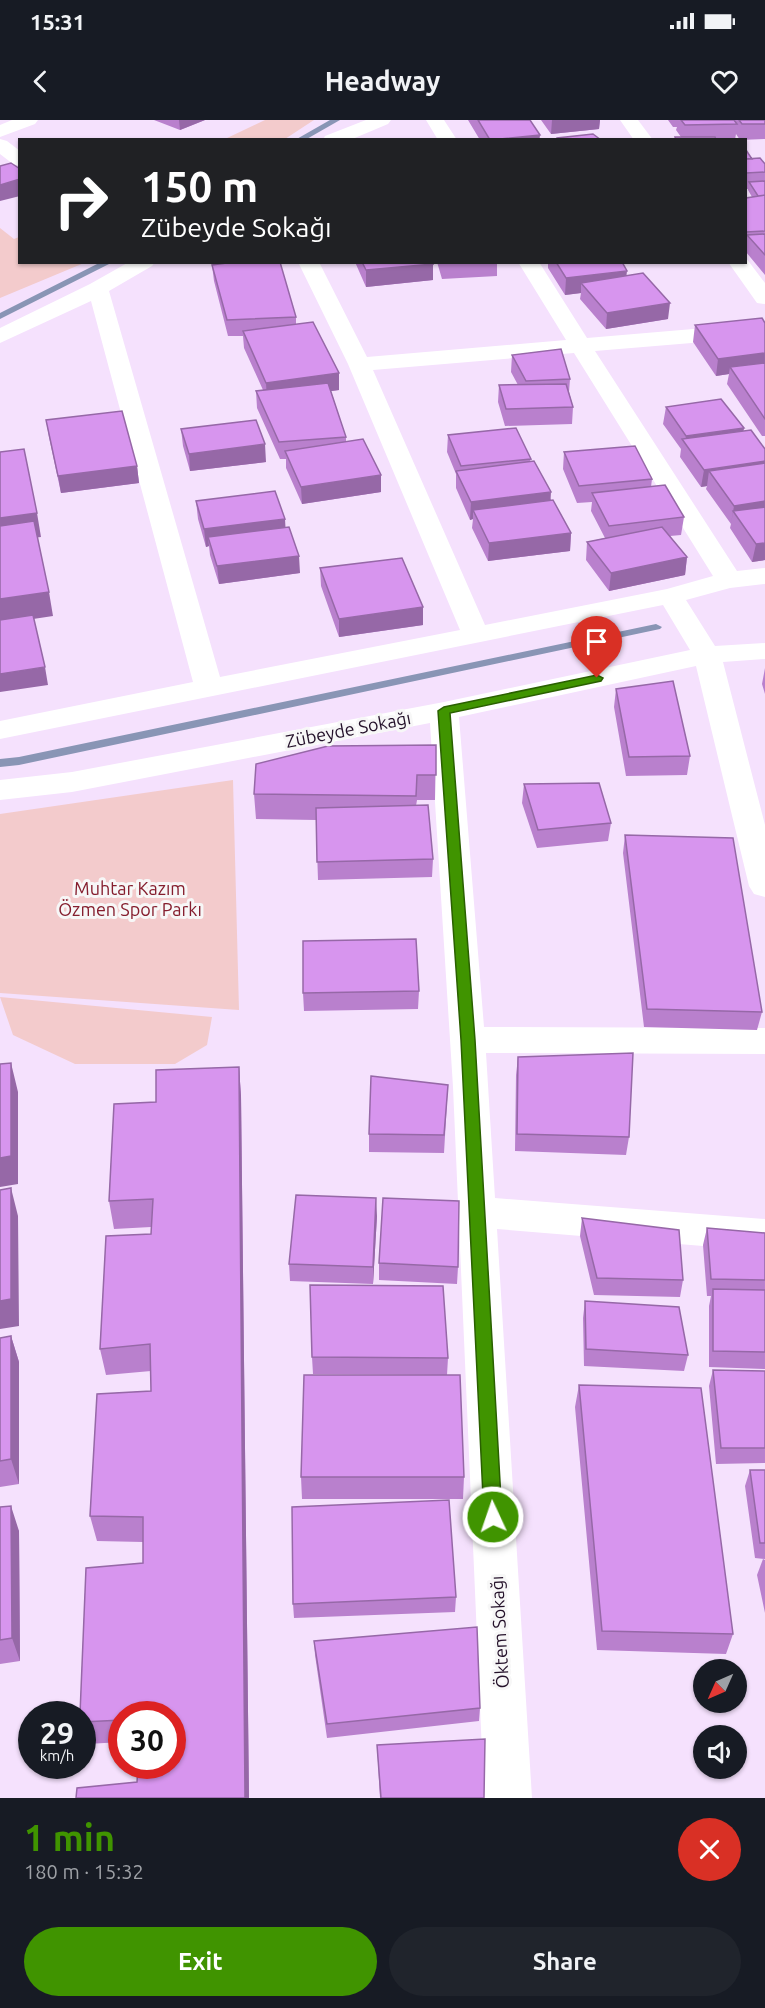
<!DOCTYPE html>
<meta charset="utf-8">
<style>
:root{--surface:#171b24;--page:#20242c;--text:#f1f3f6;--muted:#9ea1a6;--accent:#409400}
body{margin:0;font-family:Ubuntu,sans-serif;background:var(--page);color:var(--text);height:100vh;display:flex;flex-direction:column;font-size:22px;white-space:nowrap}
*{box-sizing:border-box;margin:0}
p{font-size:20px;color:var(--muted)}
.icon{flex:none;width:33px;height:33px;fill:none;stroke:currentColor;stroke-width:2;stroke-linecap:round;stroke-linejoin:round}
.map{position:relative;height:1678px;overflow:hidden}
.details{display:flex;flex-direction:column;background:var(--surface);flex:1}
.details>*{flex:none}
.guide{position:absolute;left:18px;top:18px;width:729px;height:126px;border-radius:0px;box-shadow:0 2px 4px #0004;background:#202124;color:#fff;overflow:hidden}
.needle{width:39px;rotate:225deg}
.buttons{position:absolute;left:693px;top:1539px;display:grid;gap:12px}
.buttons a{display:grid;place-items:center;width:54px;height:54px;border-radius:50%;background:var(--surface);box-shadow:0 2px 4px #0004;font-size:30px}
.speed{position:absolute;left:18px;top:1581px;display:flex;gap:12px;font-size:30px;font-weight:700;text-align:center}
.speed>*{display:grid;place-content:center;width:78px;height:78px;border-radius:50%;background:var(--surface);box-shadow:0 2px 4px #0004;line-height:1}
.speed small{font-size:15px;font-weight:400}
.speed .limit{border:9px solid #d22;background:#fff;color:#111}
.pin{position:absolute;display:grid;place-items:center;width:51px;height:51px;color:#fff;margin:-62px -26px;border-radius:50% 50% 50% 0;rotate:-45deg;box-shadow:0 0 6px #0007}
.pin .icon{rotate:45deg}
.me{position:absolute;width:66px;margin:-33px;rotate:357deg;stroke-linejoin:round;filter:drop-shadow(0 0 4px #0008)}
.turn{display:flex;align-items:center;gap:21px;height:126px;padding:0 24px;font-size:27px}
.turn .icon{width:78px;height:78px;stroke-width:2.5}
.turn b{display:block;font-size:42px;line-height:51px}
.round{display:grid;place-items:center;flex:none;width:63px;height:63px;border-radius:32px;background:var(--page)}
.head{display:flex;align-items:center;justify-content:space-between;height:102px;padding:0 24px}
h1{font-size:36px;font-weight:700;line-height:45px;color:var(--accent)}
.cta{display:flex;gap:12px;margin-top:auto;padding:12px 24px}
.cta a{flex:1;height:69px;border-radius:36px;background:var(--accent);color:#fff;font-size:24px;font-weight:700;line-height:69px;text-align:center}
.cta a+a{background:var(--page);color:var(--text)}
.status{display:flex;justify-content:space-between;align-items:center;height:42px;padding:0 30px;background:var(--surface);direction:ltr}
.status svg{height:16px;fill:currentColor}
header{display:flex;justify-content:space-between;align-items:center;height:78px;padding:0 24px;background:var(--surface);font-size:27px;font-weight:700}
.map>svg:first-child{display:block}
.green{fill:#f3cbcc}
.lines{fill:none;stroke-linecap:round;stroke-linejoin:round}
.stream{fill:#8995b5;fill-rule:evenodd}
.street{fill:#fff;fill-rule:evenodd}
.wall{fill:#b980cd}
.shaded-wall{fill:#9668a7}
.building{fill:#d795ee;stroke:#9668a7;stroke-width:1.5}
.route{fill:#409400;stroke:#2a6000;stroke-width:1.5}
.labels{text-anchor:middle;dominant-baseline:central;stroke-width:6;stroke-linejoin:round;paint-order:stroke}
.street-label{font-size:18px;fill:#231029;stroke:#f7f7f7}
.park-label{font-size:18px;fill:#851e2e;stroke:#f7f7f7}
</style>
<div class="status"><b>15:31</b><svg viewBox="0 0 49 12"><path d="M0 12V9h3v3zM5 12V6h3v6zM10 12V3h3v9zM15 12V0h3v12zM26 1h20v11H26zM47 4h2v5h-2z"/></svg></div>
<header><svg class="icon" aria-label="back" viewBox="0 0 24 24"><path d="M15 5l-7 7 7 7"/></svg>Headway<svg class="icon" aria-label="heart" viewBox="0 0 24 24"><path d="M12 20l-8-8c-3-5 5-10 8-4 3-6 11-1 8 4z"/></svg></header>
<div class="map">
<svg width="765" height="1678" viewBox="0 0 765 1678">
<rect width="100%" height="100%" fill="#f5e1fd"/>
<path class="green" d="M265 0H314L285 19H225Z
M0 108 14 119 19 117 20 142 84 143 0 178Z
M233 660 239 890 0 873V694Z
M0 877 212 897 207 925 175 944H75L13 915Z"/>
<g class="lines">
<path class="stream" d="M330 0H340L305 20H295Z
M101 142H113L0 199V193Z
M656 504 662 507 660 509 19 645 0 647V639L19 637Z"/>
<path class="street" d="M12 0H38L35 4 0 17V5Z
M366 0H391L388 4 350 20H323L325 16Z
M426 0H444L457 20H438Z
M620 0H638L653 20H634Z
M0 19 7 21 20 31V46L13 44 0 34Z
M746 138 765 163V184L757 183 728 142H746Z
M129 142H155L152 146 109 171 220 557 460 510 348 244 298 142H319L367 237 566 220 518 142H539L587 218 765 203V217L595 231 737 451 765 448V464L730 468 686 480 715 526 765 523V539L723 542 765 705V777L754 774 749 766 696 546 459 597 484 907 765 908V934L486 933 495 1078 765 1099V1131L497 1109 532 1678H484L453 967 430 603 72 672 0 680V660L72 652 444 582 690 530 663 485 0 619V601L193 562 91 181 0 223V208L90 164ZM574 233 713 456 667 469 485 505 373 250Z"/>
</g>
<path class="wall" d="M154 0H205L180 10Z
M468 0H530L540 15 539 20H480Z
M541 0H600L599 9 551 14Z
M668 0H765V19L740 20 736 14 735 20H675V17H681L676 10 677 7H673Z
M746 30 752 39 765 44V155L746 132V78L752 77 748 70V69H746Z
M355 142H432L433 160 366 167Z
M437 142H497V156L442 159Z
M548 142H622L626 156 668 199 606 209 580 179 581 173 565 175 548 148Z
M212 145 296 197V204L339 253V270L331 271 346 317V322L381 372 302 384 286 348V339H280L257 288 256 271 263 270 244 228 243 216H228L214 161Z
M765 203V316H762L727 264 729 254 716 256 693 222 695 205Z
M512 235 570 259 569 272 573 287 572 304 505 306 498 282 499 265H518L511 252Z
M666 287 744 308 743 311 765 329V440L752 442 730 408 731 404 706 369 707 366 701 367 680 337 681 329 663 304Z
M46 300 137 346 139 363 61 373 49 317Z
M181 309 266 342 190 351 183 326Z
M448 315 531 339 530 341 551 380 571 413 570 431 488 441 472 408 473 399 470 400 456 368V354L447 332Z
M564 332 652 359 651 367 684 397 681 415 670 416 687 437 685 455 609 471 586 440 587 422 605 418 591 391 592 382 577 383 563 349Z
M196 381 285 407 300 453 219 464 210 435 209 426 206 427 198 399Z
M320 448 423 487V505L339 517 321 466Z
M765 548V574L762 564Z
M616 569 690 636 687 655 626 656 614 587Z
M436 625 435 680H417L416 686 433 739 432 757 318 760 316 700 256 699 254 674Z
M524 664 611 703 608 721 537 728 522 683Z
M625 715 762 892 757 910 644 907 623 733Z
M419 871 418 889 304 891 303 873Z
M518 937 629 1017 626 1035 515 1031 516 955Z
M239 947 241 976 249 1678H76L77 1668 137 1662 138 1646H172V1594H122V1622L87 1624 82 1611V1594H80L86 1448 143 1443V1422L97 1421 90 1396 97 1274 151 1271V1251L106 1255 100 1229 106 1116 151 1114V1107L114 1109 109 1081 114 984 156 982V950Z
M448 965 444 1033 369 1032V1014Z
M377 1096 373 1164 290 1161 289 1144Z
M582 1098 683 1160 680 1177 594 1175 580 1116Z
M707 1108 765 1113V1249L709 1247V1186L711 1176H707L703 1125Z
M379 1143 458 1147 457 1164 379 1160Z
M585 1181 688 1235 684 1251 584 1246 583 1198Z
M11 1216 19 1242V1364L0 1367V1218Z
M312 1237 448 1238 447 1255 313 1254Z
M713 1250 765 1251V1343L716 1344 709 1266Z
M579 1265 733 1514 726 1534 597 1530 575 1287Z
M750 1350H765V1439L755 1438 745 1366Z
M301 1357H464L463 1379H302Z
M0 1387 19 1411 20 1541 0 1544Z
M763 1439 765 1440V1493L757 1455Z
M456 1477 455 1492 294 1498 293 1484Z
M314 1521 480 1588 479 1601 327 1618 315 1535Z
M377 1625 484 1678H380Z"/>
<path class="shaded-wall" d="M179 0H205L180 10Z
M552 0H600L599 9 551 14Z
M540 15 539 20H490Z
M20 59V76L0 81V65Z
M433 144V160L366 167V150Z
M627 151 625 168 581 163V173L565 175 566 158Z
M670 183 668 199 606 209 607 193Z
M765 233V250L730 247 729 254 716 256 718 239Z
M339 253V270L267 280 266 263Z
M744 308 741 325 685 324 686 316Z
M265 324 266 342 190 351 189 334Z
M765 341V358L709 351 707 366 701 367 704 350Z
M137 346 139 363 61 373 58 356Z
M381 355V372L302 384 301 367Z
M551 372 550 389 473 390V399L470 400 471 382Z
M765 381V398L733 391 731 404 734 386Z
M37 393 41 417 0 422V398Z
M285 399 286 416 208 417 209 426 206 427 204 409Z
M571 413 570 431 488 441 489 423Z
M765 423V440L752 442 756 424Z
M299 436 300 453 219 464 217 446Z
M687 437 685 455 609 471 611 453Z
M49 472 53 496 0 504V479Z
M423 487V505L339 517V499Z
M45 547 48 565 0 572V554Z
M11 943 18 972V1064L0 1067V1038Z
M239 947 241 976 249 1678H245Z
M11 1068 18 1096 19 1206 0 1209V1181Z
M376 1078 377 1096 373 1164V1147Z
M11 1216 19 1242V1364L11 1339Z
M11 1386 19 1411 20 1541 12 1518Z"/>
<path class="building" d="M478 0H530L540 15 490 20Z
M681 0H734L737 4 685 5Z
M739 0H765V4H742Z
M593 14 601 20H557V18Z
M675 17H715L716 20H676Z
M746 30 752 39H746Z
M760 38 765 44V52L746 53V39Z
M11 43 20 49V59L0 65V46Z
M765 61V75L758 76 749 62Z
M765 75V111L746 112V78Z
M765 114V135L747 115Z
M234 142H280L296 197 227 200 212 145Z
M362 142H432L433 144 366 150Z
M556 142H622L627 151 566 158Z
M643 153 670 183 607 193 581 163Z
M762 198 765 203V233L718 239 695 205Z
M313 202 339 253 266 263 243 211Z
M561 229 570 259 526 261 512 235Z
M765 243V299L730 247Z
M328 263 346 317 279 322 256 271Z
M566 264 573 287 506 289 499 265Z
M721 279 744 308 686 316 666 287Z
M122 291 137 346 58 356 46 300Z
M256 300 265 324 189 334 181 309Z
M516 308 531 339 461 346 448 315Z
M751 310 765 329V341L704 350 682 319Z
M363 319 381 355 301 367 285 331Z
M635 326 652 359 579 366 564 332Z
M24 329 37 393 0 398V332Z
M534 341 551 372 471 382 456 351Z
M765 343V381L734 386 709 351Z
M665 365 684 397 609 406 592 373Z
M275 371 285 399 204 409 196 381Z
M553 380 571 413 489 423 473 390Z
M765 387V423L756 424 733 391Z
M34 401 49 472 0 479V406Z
M289 407 299 436 217 446 208 417Z
M662 407 687 437 611 453 587 422Z
M402 438 423 487 339 499 320 448Z
M33 495 45 547 0 554V500Z
M673 561 690 636 629 637 616 569Z
M436 625V655H417L416 676 254 674 256 644 328 626Z
M599 663 611 703 538 710 524 664Z
M428 685 433 739 317 742 316 688Z
M625 715 733 718 762 892 647 889Z
M416 819 419 871 303 873V821Z
M633 933 629 1017 517 1014 518 937Z
M11 943V1036L0 1038V944Z
M239 947 245 1678H76L77 1668 137 1662 138 1646H172V1594H122V1600L82 1602V1594H80L86 1448 143 1443V1397L90 1396 97 1274 151 1271 150 1224 100 1229 106 1116 151 1114 153 1079 109 1081 114 984 156 982V950Z
M371 956 448 965 444 1015 369 1014Z
M11 1068V1179L0 1181V1070Z
M296 1075 376 1078 373 1147 289 1144Z
M383 1078 459 1081 458 1147 379 1143Z
M582 1098 679 1110 683 1160 597 1158Z
M707 1108 765 1113V1160L711 1159Z
M310 1165 443 1166 448 1238 312 1237Z
M713 1169 765 1170V1232L713 1231Z
M585 1181 679 1187 688 1235 586 1229Z
M11 1216V1339L0 1341V1218Z
M713 1250 765 1251V1328H721Z
M304 1255H460L464 1357H301Z
M579 1265 701 1268 733 1514 602 1511Z
M750 1350H765V1423H760Z
M449 1380 456 1477 293 1484 292 1387Z
M11 1386 12 1518 0 1520V1387Z
M477 1507 480 1588 327 1604 314 1521Z
M485 1619 484 1678H381L377 1625Z"/>
<path class="route" d="M597 555 603 558 601 561 450 593 475 920 502 1397 499 1403 493 1405 487 1403 484 1397 461 920 438 591 444 587Z"/>
<g class="labels">
<g class="street-label">
<text transform="translate(348 609) rotate(-11)">Zübeyde Sokağı</text>
<text transform="translate(499 1512) rotate(-93)">Öktem Sokağı</text>
</g>
<g class="park-label">
<text x="130" y="768">Muhtar Kazım<tspan x="130" dy="21">Özmen Spor Parkı</tspan></text>
</g>
</g>
</svg>
<div class="buttons">
<a><svg class="needle" viewBox="-14 -14 28 28"><path d="M0-13l5 13h-10z" fill="#e53935"/><path d="M0 13l5-13h-10z" fill="#9ea1a6"/></svg></a>
<a><svg class="icon" aria-label="sound" viewBox="0 0 24 24"><path d="M4 9h4l5-4v14l-5-4H4zM17 9q2 3 0 6"/></svg></a>
</div>
<div class="speed"><div>29<small>km/h</small></div><div class="limit">30</div></div>
<div class="pin" style="left:597px;top:558px;background:#d93025"><svg class="icon" aria-label="arrive" viewBox="0 0 24 24"><path d="M6 21V4h12l-3 4 3 4H6"/></svg></div>
<svg class="me" style="left:493px;top:1397px" viewBox="-20 -20 40 40"><circle r="17" fill="#409400" stroke="#fff" stroke-width="3"/><path d="M0-11L8 9 0 5-8 9z" fill="#fff"/></svg>
<div class="guide">
<div class="turn"><svg class="icon" aria-label="right" viewBox="0 0 24 24"><path d="M7 20v-9h11M14 6l5 5-5 5"/></svg><div><b>150 m</b>Zübeyde Sokağı</div></div>
</div>
</div>
<section class="details">
<div class="head"><div><h1>1 min</h1><p>180 m · 15:32</p></div><a class="round" style="background:#d93025;color:#fff"><svg class="icon" aria-label="close" viewBox="0 0 24 24"><path d="M6 6l12 12M18 6L6 18"/></svg></a></div>
<div class="cta"><a>Exit</a><a>Share</a></div>
</section>
